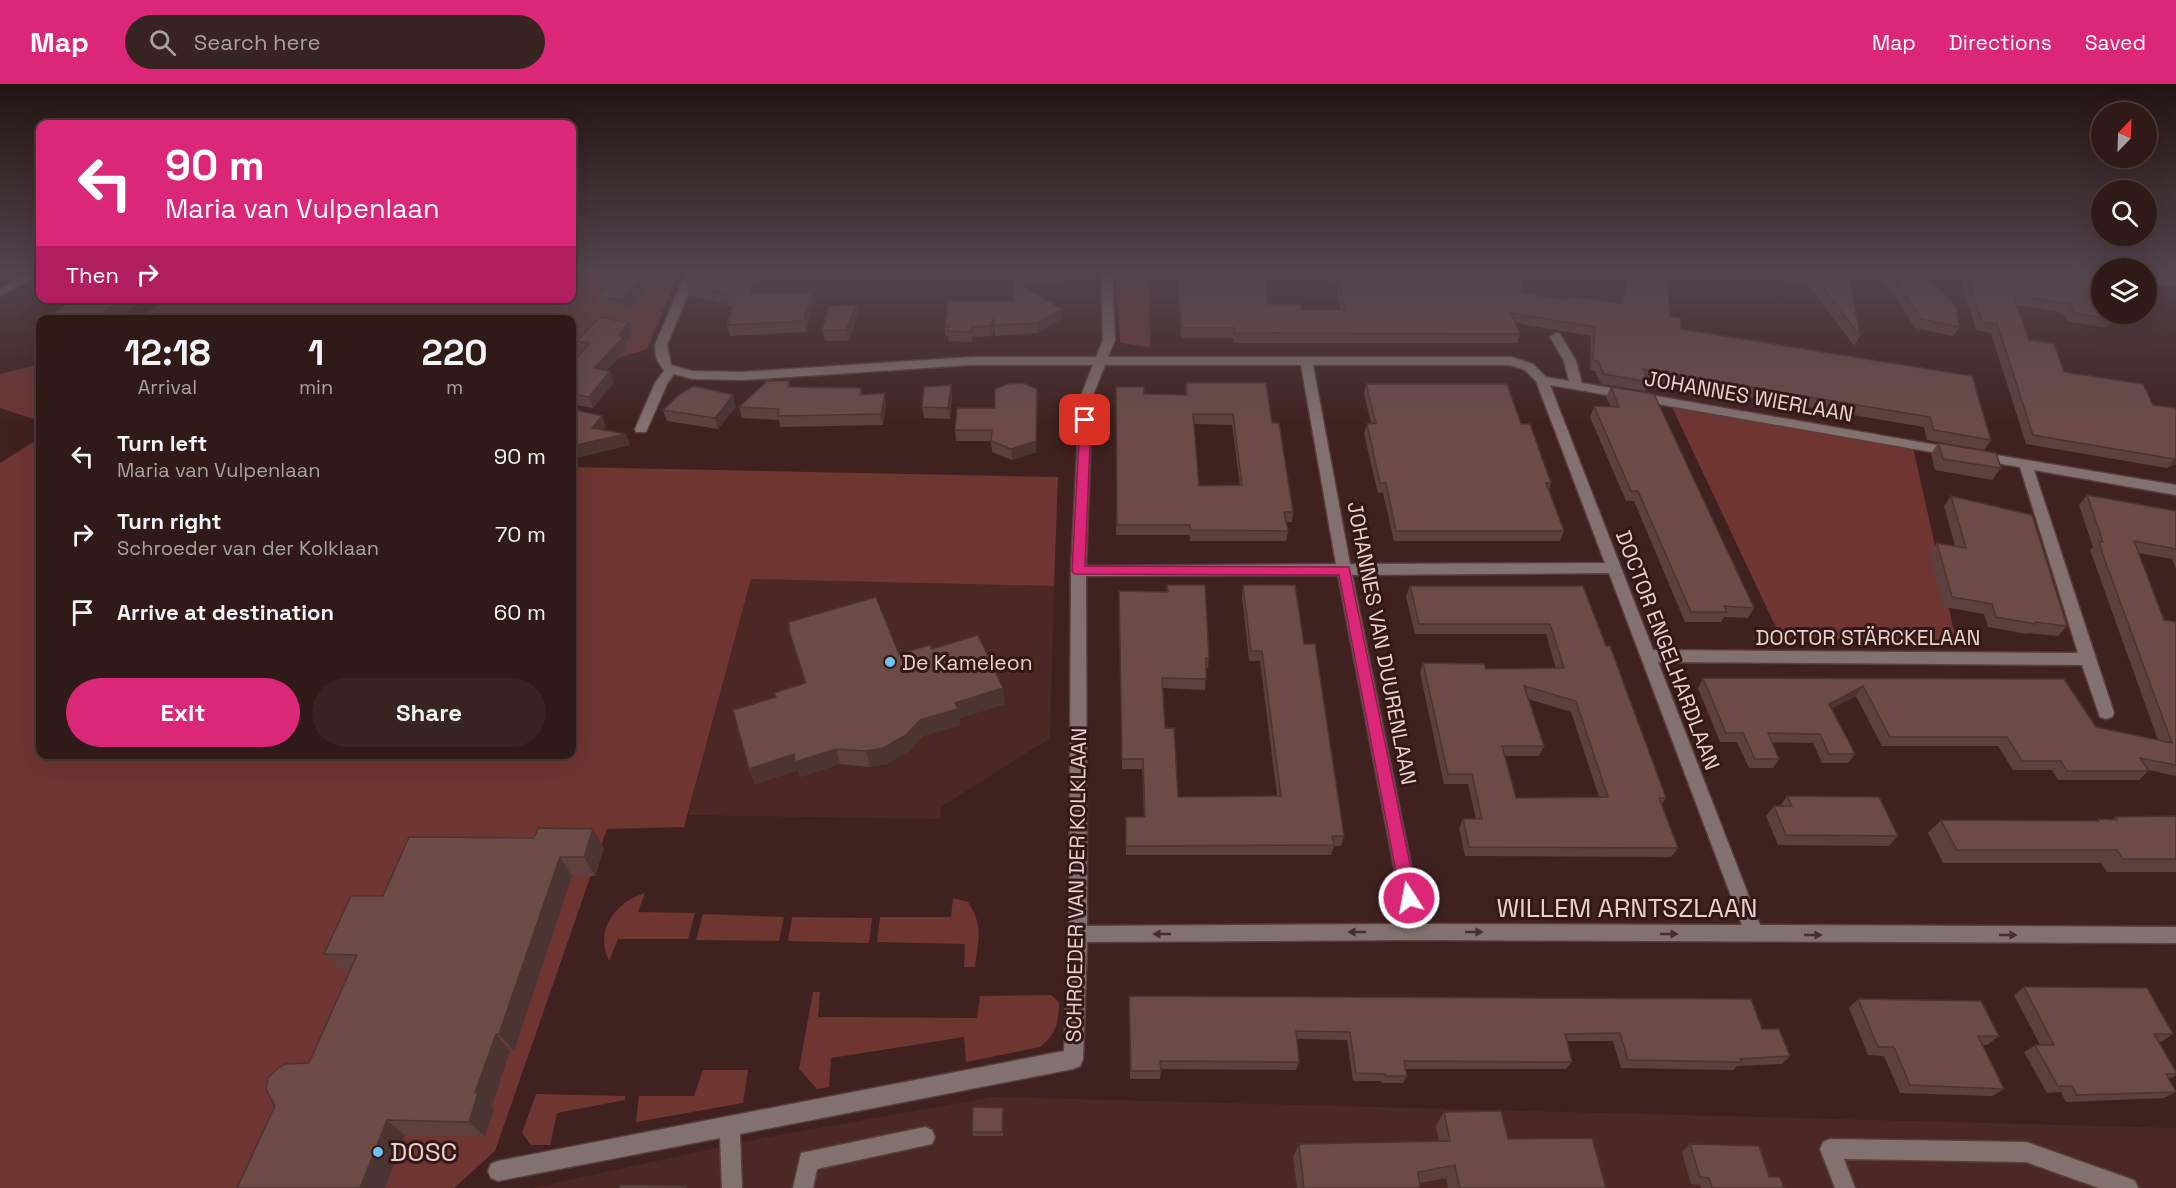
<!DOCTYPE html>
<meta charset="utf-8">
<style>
:root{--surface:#2f1a17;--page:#372320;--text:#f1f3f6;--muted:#a7a1a1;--line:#4a3836;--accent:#db2777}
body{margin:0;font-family:"Space Grotesk",sans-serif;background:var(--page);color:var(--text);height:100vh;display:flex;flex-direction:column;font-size:22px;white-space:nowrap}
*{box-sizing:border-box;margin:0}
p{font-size:20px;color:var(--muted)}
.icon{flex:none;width:33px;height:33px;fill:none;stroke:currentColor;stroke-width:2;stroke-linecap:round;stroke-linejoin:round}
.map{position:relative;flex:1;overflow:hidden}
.panel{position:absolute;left:36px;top:231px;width:540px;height:444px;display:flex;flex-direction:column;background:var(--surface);border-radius:12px;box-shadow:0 6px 24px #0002,0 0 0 2px var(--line)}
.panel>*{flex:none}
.hud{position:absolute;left:36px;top:36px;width:540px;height:183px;border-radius:12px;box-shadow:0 6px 24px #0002,0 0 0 2px var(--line);background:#db2777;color:#fff;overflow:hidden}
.needle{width:39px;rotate:23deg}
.tools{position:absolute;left:2091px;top:18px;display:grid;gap:12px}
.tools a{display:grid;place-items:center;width:66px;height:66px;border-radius:50%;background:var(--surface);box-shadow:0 6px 24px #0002,0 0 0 2px var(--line);font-size:30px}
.pin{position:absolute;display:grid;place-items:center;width:51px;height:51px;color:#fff;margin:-26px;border-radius:12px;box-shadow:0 3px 9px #0006}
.me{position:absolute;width:66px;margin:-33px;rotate:349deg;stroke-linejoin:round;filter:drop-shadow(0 0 4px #0008)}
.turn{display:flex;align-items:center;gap:21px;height:126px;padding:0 30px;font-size:27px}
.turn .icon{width:78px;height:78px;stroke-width:2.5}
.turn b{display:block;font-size:42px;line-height:51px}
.then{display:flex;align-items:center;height:57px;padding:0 30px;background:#0003;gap:12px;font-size:22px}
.eta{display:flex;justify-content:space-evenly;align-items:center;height:102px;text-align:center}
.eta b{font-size:36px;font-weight:600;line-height:42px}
.button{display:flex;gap:12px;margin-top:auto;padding:12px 30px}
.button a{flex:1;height:69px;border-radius:36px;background:var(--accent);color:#fff;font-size:24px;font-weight:600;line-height:69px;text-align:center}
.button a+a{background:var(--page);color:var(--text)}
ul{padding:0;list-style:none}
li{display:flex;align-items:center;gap:18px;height:78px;padding:0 30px}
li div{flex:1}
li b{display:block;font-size:22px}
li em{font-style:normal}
header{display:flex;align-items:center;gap:36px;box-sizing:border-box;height:84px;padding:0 30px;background:var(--accent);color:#fff}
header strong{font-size:28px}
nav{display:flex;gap:33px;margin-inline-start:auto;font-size:21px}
.search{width:420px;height:54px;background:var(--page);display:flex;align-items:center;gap:15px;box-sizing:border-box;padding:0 21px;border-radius:33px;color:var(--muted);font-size:22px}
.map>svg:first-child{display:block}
.built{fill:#4c2824}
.green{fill:#6e3531}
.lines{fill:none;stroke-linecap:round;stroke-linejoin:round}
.minor-casing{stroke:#5a3e3b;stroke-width:3}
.minor{fill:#82716f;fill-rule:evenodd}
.wall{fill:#5d403d;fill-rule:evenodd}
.shaded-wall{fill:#4c3432}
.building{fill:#6c4b47;stroke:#4c3432;stroke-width:1.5;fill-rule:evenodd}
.oneway{fill:#482e2c}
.route{fill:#db2777;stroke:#8e194d;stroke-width:1.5}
.poi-dot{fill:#6ec2f3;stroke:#341816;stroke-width:2}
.labels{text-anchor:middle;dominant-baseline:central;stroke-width:6;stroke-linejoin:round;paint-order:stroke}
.street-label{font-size:21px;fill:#e6d1cf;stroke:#341816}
.poi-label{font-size:21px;fill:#e6d1cf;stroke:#341816;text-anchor:start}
.near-street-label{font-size:26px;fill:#e6d1cf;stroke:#341816}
.near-poi-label{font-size:26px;fill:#e6d1cf;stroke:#341816;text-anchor:start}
</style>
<header>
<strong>Map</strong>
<div class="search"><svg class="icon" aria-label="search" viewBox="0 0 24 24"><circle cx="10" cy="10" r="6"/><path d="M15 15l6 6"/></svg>Search here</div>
<nav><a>Map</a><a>Directions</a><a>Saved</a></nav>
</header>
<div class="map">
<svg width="2176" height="1104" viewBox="0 0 2176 1104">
<rect width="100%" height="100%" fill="#3f221f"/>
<path class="built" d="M751 495 1054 502 1050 654 941 723 940 735 688 731Z
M993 1013 2176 1044V1104H532L758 1055Z"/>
<path class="green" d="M572 188H679L647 265 572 289V236H138L166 215 572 214Z
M1116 188H1149L1150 263 1120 259Z
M40 280V337L0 324V290Z
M1672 323 1913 363 1956 556 1781 554Z
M40 354V670H572V383L1058 393 1054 502 751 495 684 743 607 745 495 1067 454 1104H0V379Z
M645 809 638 828 695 829 688 855H618L609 877C594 847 615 818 645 809Z
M953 814 968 818C984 842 978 856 975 883H964L965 860 877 858 880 833H951Z
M703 830 784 833 779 857 696 856Z
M792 833 872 834 869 859 788 857Z
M813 908H820L818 933 977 934 980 912 1051 911 1059 918C1059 938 1056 951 1040 963L966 978 964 953 831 974 829 1003 817 1005 799 985Z
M703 986H748L743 1019 636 1038 639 1012H694Z
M536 1010 625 1012V1016L557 1029 550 1061H531L522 1049Z"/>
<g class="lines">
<defs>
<path id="minor" d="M29 188H40V191L0 212V204Z
M686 188H697L667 261 671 281 692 287 743 288 972 273H1096L1103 256 1101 188H1112L1115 256 1108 273H1511L1533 280 1546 293 1569 297 1564 277 1550 253 1556 249 1560 250 1576 277 1582 299 1959 365 1961 368 1959 371 1954 372 1550 301 1653 566 2078 569 2020 383 1978 376 1971 372 1978 368 2176 401V411L2034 386 2114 629 2112 633 2106 635 2100 633 2082 581 1658 578 1760 841 2176 843V859L1416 856 1087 858 1083 975 1080 982 1073 985 740 1050 742 1104H722L720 1054 498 1097 491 1094 488 1087 491 1080 498 1077 1064 967 1069 850 1071 487 1080 314 1093 281H972L743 296 692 295 674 290 667 300 646 348H636L635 345 655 299 664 287 656 274 655 261ZM1105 281H1301L1336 480 1086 482 1092 314ZM1313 281H1510L1525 286 1536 297 1605 479 1350 480ZM1609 489 1742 841 1423 840 1352 491ZM1338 491 1405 840 1087 842 1086 492Z
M2083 188H2102V193L2085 190Z
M2146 193 2176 197V203L2146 199Z
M925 1043 932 1046 935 1053 932 1060 817 1085 813 1104H793L801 1069Z
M1830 1055 2026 1058 2128 1094 2135 1097 2138 1104H2099L2026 1078 1844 1075 1855 1104H1835L1820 1065 1823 1058Z"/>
</defs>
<use href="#minor" class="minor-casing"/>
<use href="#minor" class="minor"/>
</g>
<path class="wall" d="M664 188 626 227 601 223 597 213 602 208 598 199Z
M1015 188H1064V203L1023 202 1062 225V235L1037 249 995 252V246L991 252 972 253V258L949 257 948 252H946L945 242 1013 217Z
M1176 188H1265L1268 220 1302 226H1341L1333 188H1525L1521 209 1566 216 1568 212 1621 220 1626 200 1629 191 1681 245 1972 292 1991 356 1984 366 1927 356 1924 343 1648 296 1649 298 1645 307 1601 300 1595 287 1590 286 1591 252 1516 239 1520 250 1517 259H1234L1233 254H1181Z
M1759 188H1848L1860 252 1854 262 1808 200 1760 193Z
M1879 188H1924L1959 243 1953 252 1915 244Z
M1958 188H2041L2113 235 2106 244 2067 237 2063 229 2017 221 2029 256 2064 288 2153 321 2176 324V380L2167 384 2026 360 1991 249 1976 246Z
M762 193 757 209H811L813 220 806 248 730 252 727 241 733 222 690 211 687 200Z
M76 214H142L143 216 115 236H51L49 232Z
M856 221 858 232 848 257H825L822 246Z
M632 250 625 260 626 265 606 287H610L614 298 593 324 572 320V279L582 268 577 257Z
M789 297 790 303 861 304 862 311 886 321 883 341 780 343 779 336 742 334 739 323Z
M1186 299 1272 339 1293 428 1292 438H1286L1288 447 1286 457H1190V451H1116V303L1144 310 1185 311ZM1194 340 1232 341 1240 401 1199 402Z
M1366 300 1521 340 1551 399 1549 406 1564 447 1560 457H1394L1383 409H1378L1364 350 1367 340 1371 339 1364 310Z
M1611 303 1754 524 1748 534 1724 533 1721 538H1685L1634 417H1626L1590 333 1594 322H1611L1606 313Z
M1037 305 1036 368 1012 376 992 368 991 357H956L955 346 995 324Z
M952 312 950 335 924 334 922 323Z
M736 322 718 345 667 337 663 326Z
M572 326 606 343 603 346 630 361 576 374H572Z
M1938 359 2001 384 1992 396 1935 386 1931 370Z
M2087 411 2176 427V485L2172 475 2138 469 2164 536 2176 538V692L2149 686 2139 696H2058L2052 686H2013L1998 662H1882L1856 612 1832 624 1855 670 1848 679H1822L1813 659 1772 658 1779 675 1773 684H1749L1737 658H1720L1698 604 1703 594 2064 595 2096 643 2158 656 2090 466 2093 463 2079 421Z
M1951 412 2067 542 2058 552 2028 549 2027 550 1988 543 1984 530 1944 523 1929 469 1937 459 1955 462 1944 422Z
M1167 501 1209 574 1208 584H1206L1205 606 1163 604 1165 644 1178 713 1277 712 1260 577H1249L1242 512 1243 501 1304 560 1344 752 1341 762H1334L1331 771H1126V733H1144L1142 685H1122L1119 507 1166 508Z
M1410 502H1583L1666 714 1662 720 1678 764 1671 773 1465 772 1459 744 1463 735H1476L1468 700H1444L1420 589 1423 579 1486 585H1556L1546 550H1415L1406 512ZM1528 615 1571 628 1599 713 1516 714 1505 672H1539L1544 662Z
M789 547 899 570 932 565 1005 620 959 634 960 641 923 652 909 667 887 680 870 683 840 680 800 693 798 686 755 700 749 685 776 613 805 599Z
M1787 712 1898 752 1889 762 1778 761 1766 732 1774 722H1780Z
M2176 732V788H2107L2101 779H1943L1928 749 1941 736 2096 737 2098 735 2112 736 2115 733Z
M593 745 604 764 595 792H572L514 967H510L492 1022 494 1025 485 1053 405 1051 309 979 349 888H343L324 870 383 812 534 754Z
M2024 903 2173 950 2161 958H2158L2176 988V991L2169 995 2176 1008 2164 1014 2066 1018 2061 1008 2047 1009 2024 968 2035 961H2040L2014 911Z
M1129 912 1762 945 1790 972 1782 980 1737 982 1733 986 1621 984 1613 957H1567L1572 978 1566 985H1405L1407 992 1403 999H1382L1381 997H1353L1347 956 1296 955 1299 978 1296 986 1161 985 1160 995H1130Z
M1858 915 1999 952 1987 961H1982L2004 1005 1992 1012 1900 1009 1884 972 1868 971 1849 924Z
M1003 1024V1052H973L972 1048Z
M1444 1028 1508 1055 1606 1104H1448L1446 1094 1419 1099 1420 1104H1297L1293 1073 1299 1060 1439 1057 1436 1042Z
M1690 1060 1769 1093 1784 1104H1701L1700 1101 1691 1100 1682 1068Z"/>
<path class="shaded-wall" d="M650 188H664L626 227 622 216Z
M757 188H761L762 193 753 220 751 209Z
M811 209 813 220 806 248 804 237Z
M124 214H142L143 216 115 236H93Z
M856 221 858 232 848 257 846 246Z
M1062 225V235L1037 249V239Z
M994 235 995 246 991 252 990 242Z
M628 239 632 250 625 260 626 265 598 295 594 284Z
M610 287 614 298 593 324 589 313Z
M951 301 952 312 950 335 948 324Z
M1037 305 1036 368 1012 376 1011 365Z
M885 309 886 321 883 341 881 330Z
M733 311 736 322 718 345 715 334Z
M602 332 606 343 596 355 592 344Z
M626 350 630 361 576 374 572 364V362Z
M2174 375H2176V380L2167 384Z
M1863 602 1856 612 1823 629 1829 620Z
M1003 604 1005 620 959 634 960 641 923 652 909 667 887 680 870 683 866 667 920 636 955 619Z
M836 665 840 680 800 693 798 686 755 700 749 685 794 670Z
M593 745 604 764 595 792 584 773Z
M560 773 572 792 514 967 499 950Z
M496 950 510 967 492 1022 494 1025 485 1053 469 1038 475 1009Z
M387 1036 405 1051 385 1104H360Z"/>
<path class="building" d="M610 188H650L622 216 597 213 609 201 598 199Z
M721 188H757L751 209H811L804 237 727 241 736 213 687 200 690 193 721 191Z
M1015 188H1064V192L1015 191Z
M1177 188H1265L1268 220H1301L1302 226H1345L1336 188H1525L1521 209 1567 216 1568 212 1622 220 1629 191 1667 196 1670 233 1680 234 1681 245 1972 292 1991 356 1934 346 1930 333 1851 320 1643 285 1649 298 1604 290 1598 277 1593 276 1595 243 1511 229 1520 250 1235 249 1234 244H1182Z
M1798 188H1848L1860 252 1813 190Z
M1889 188H1924L1956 223 1959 243 1921 235Z
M1966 188H2041L2095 196 2102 211V230H2110L2113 235 2073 229 2070 220 2013 211 2029 256 2054 260 2064 288 2143 300 2153 321 2176 324V375H2174L2033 351 1997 240 1982 238Z
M1014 197 1062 225 1037 239 994 241V235L990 242 971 243V248L948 247V242H945L948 217H1013Z
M76 214H124L93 236H64L49 232Z
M856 221 846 246H822L829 222Z
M600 233 628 239 619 251 623 254 594 284 610 287 589 313 572 310V279L590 259 577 257Z
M767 297H789L788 303 861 304 860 311 885 309 881 330 778 332 779 325 739 323Z
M1023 299 1037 305 1036 357 1011 365 991 357 992 346H955L957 324H995V305L1007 300Z
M1186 299H1266L1272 339H1279L1293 428H1284L1288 447 1191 446 1190 441H1117L1116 303H1144V310L1187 311ZM1193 330H1233L1242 401 1199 402Z
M1366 300H1507L1521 340H1530L1551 399H1546L1564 447H1396L1386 399H1380L1367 340 1376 339Z
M951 301 948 324 922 323 924 303Z
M694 302 733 311 715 334 663 326 680 310Z
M1611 303 1654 310 1754 524 1724 522 1727 528H1691L1638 407H1631L1594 322 1619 323Z
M572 325 602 332 592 344 626 350 572 362Z
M1938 359 1996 369 2001 384 1943 375Z
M2087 411 2176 427V465L2134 457 2164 536 2176 538V681L2140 674 2149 687H2067L2061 677H2022L2007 653H1890L1863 602 1829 620 1855 670H1829L1820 650 1768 649 1779 675H1755L1743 649H1726L1703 594 2064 595 2096 643 2172 659 2104 474 2099 457 2103 458Z
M1951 412 2032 431 2067 542 2035 538V540L1996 533 1992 520 1952 513 1937 459 1966 464Z
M1167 501H1205L1209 574H1206V595L1162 594 1165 644H1174L1178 713 1281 712 1262 567H1251L1243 501H1295L1304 560H1315L1344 752H1332L1334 761 1126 762V733H1145L1143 675H1122L1119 507 1168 508Z
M1410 502H1583L1606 562H1610L1666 714H1659L1678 764 1469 763 1463 735H1482L1472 690H1448L1423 579 1484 580 1486 585 1564 584 1550 540H1419ZM1524 602 1576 617 1608 713 1516 714 1502 662H1544Z
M876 513 899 570 930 561 932 565 978 551 1003 604 955 619 958 625 920 636 906 651 883 664 866 667 836 665 795 678 794 670 749 685 733 626 776 613 774 609 806 599 789 547V538Z
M1787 712 1879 713 1898 752 1786 751 1774 722H1792Z
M2176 732V775H2123L2117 766H1957L1941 736 2099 737 2098 735 2117 736 2115 733Z
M538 744 593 745 584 773H560L499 950H496L475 1009H478L469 1038 387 1036 360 1104H237L275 1022 266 1005 268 994 276 986 285 980 309 979 357 871 324 870 351 812H383L409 753 534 754Z
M2024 903 2147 904 2173 950H2154L2176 988V990H2166L2176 1008 2077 1011 2072 1002H2058L2035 961H2054Z
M1129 912 1751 915 1762 945H1779L1790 972 1740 975 1741 978 1628 976 1620 949 1565 950 1572 978 1404 977 1407 992H1385V990L1356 989 1350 948 1296 947 1299 978 1160 977 1161 987H1131Z
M1858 915 1981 917 1999 952H1978L2004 1005 1910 1001 1894 963H1878Z
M973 1023 1003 1024 1002 1048H972Z
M1501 1027 1508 1055 1592 1054 1606 1104H1460L1455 1081 1418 1088 1420 1104H1304L1299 1060 1450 1057 1444 1028Z
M1690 1060 1759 1062 1769 1093H1780L1784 1104H1712L1709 1094 1700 1093Z
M620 1101 687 1102 686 1104H619Z"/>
<defs><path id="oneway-solid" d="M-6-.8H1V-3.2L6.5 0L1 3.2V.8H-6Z" transform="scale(1.5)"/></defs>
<g class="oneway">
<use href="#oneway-solid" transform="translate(1357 848) rotate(180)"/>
<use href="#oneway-solid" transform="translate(1474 848)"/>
<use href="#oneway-solid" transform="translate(1162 850) rotate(180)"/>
<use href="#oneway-solid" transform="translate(1669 850)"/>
<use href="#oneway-solid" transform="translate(1813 851)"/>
<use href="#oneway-solid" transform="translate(2008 851)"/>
</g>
<linearGradient id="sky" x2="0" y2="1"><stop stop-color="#231311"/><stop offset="0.55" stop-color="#52444d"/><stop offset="1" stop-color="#52444d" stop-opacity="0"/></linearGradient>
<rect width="2176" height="342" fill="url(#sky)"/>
<path class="route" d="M1085 332 1091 336 1085 482 1349 483 1417 814 1415 819 1409 821 1403 819 1401 814 1339 491 1074 490 1072 487 1080 336Z"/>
<g class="poi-dot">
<circle cx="890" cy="578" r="6"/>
<circle cx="378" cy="1068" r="6"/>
</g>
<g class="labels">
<g class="street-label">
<text transform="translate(1749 312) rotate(10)">JOHANNES WIERLAAN</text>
<text x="1868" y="553">DOCTOR STÄRCKELAAN</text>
<text transform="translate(1382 559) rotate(79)">JOHANNES VAN DUURENLAAN</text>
<text transform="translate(1668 566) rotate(69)">DOCTOR ENGELHARDLAAN</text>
<text transform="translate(1076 801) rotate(-89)">SCHROEDER VAN DER KOLKLAAN</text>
</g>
<g class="poi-label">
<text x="902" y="578">De Kameleon</text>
</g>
<g class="near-street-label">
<text x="1627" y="824">WILLEM ARNTSZLAAN</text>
</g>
<g class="near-poi-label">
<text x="390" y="1068">DOSC</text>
</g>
</g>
</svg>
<div class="tools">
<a><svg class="needle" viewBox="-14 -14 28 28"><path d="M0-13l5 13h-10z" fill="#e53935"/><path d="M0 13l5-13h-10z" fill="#a7a1a1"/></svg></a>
<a><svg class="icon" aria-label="search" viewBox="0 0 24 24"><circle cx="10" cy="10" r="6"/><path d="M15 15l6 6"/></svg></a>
<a><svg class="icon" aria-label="layers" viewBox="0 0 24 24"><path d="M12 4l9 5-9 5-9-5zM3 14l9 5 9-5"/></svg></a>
</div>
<div class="pin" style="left:1085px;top:336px;background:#d93025"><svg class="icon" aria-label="arrive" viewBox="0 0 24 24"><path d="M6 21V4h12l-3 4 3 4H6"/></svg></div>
<svg class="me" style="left:1409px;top:814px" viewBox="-20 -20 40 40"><circle r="17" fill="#db2777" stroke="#fff" stroke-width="3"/><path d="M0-11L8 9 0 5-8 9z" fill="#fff"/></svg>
<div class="hud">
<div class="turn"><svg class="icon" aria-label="left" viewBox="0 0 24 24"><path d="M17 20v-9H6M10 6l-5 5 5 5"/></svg><div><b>90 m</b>Maria van Vulpenlaan</div></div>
<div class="then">Then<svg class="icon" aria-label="right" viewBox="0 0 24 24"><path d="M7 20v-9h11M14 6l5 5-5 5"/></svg></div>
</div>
<section class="panel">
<div class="eta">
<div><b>12:18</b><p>Arrival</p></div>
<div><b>1</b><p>min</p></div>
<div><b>220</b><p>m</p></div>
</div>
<ul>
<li><svg class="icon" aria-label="left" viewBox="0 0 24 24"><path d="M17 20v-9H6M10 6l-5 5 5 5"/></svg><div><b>Turn left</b><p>Maria van Vulpenlaan</p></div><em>90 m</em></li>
<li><svg class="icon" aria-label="right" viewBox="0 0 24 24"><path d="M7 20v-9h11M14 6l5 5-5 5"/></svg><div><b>Turn right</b><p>Schroeder van der Kolklaan</p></div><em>70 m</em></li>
<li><svg class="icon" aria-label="arrive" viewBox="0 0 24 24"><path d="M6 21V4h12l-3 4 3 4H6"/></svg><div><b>Arrive at destination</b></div><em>60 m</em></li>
</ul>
<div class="button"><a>Exit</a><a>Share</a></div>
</section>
</div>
